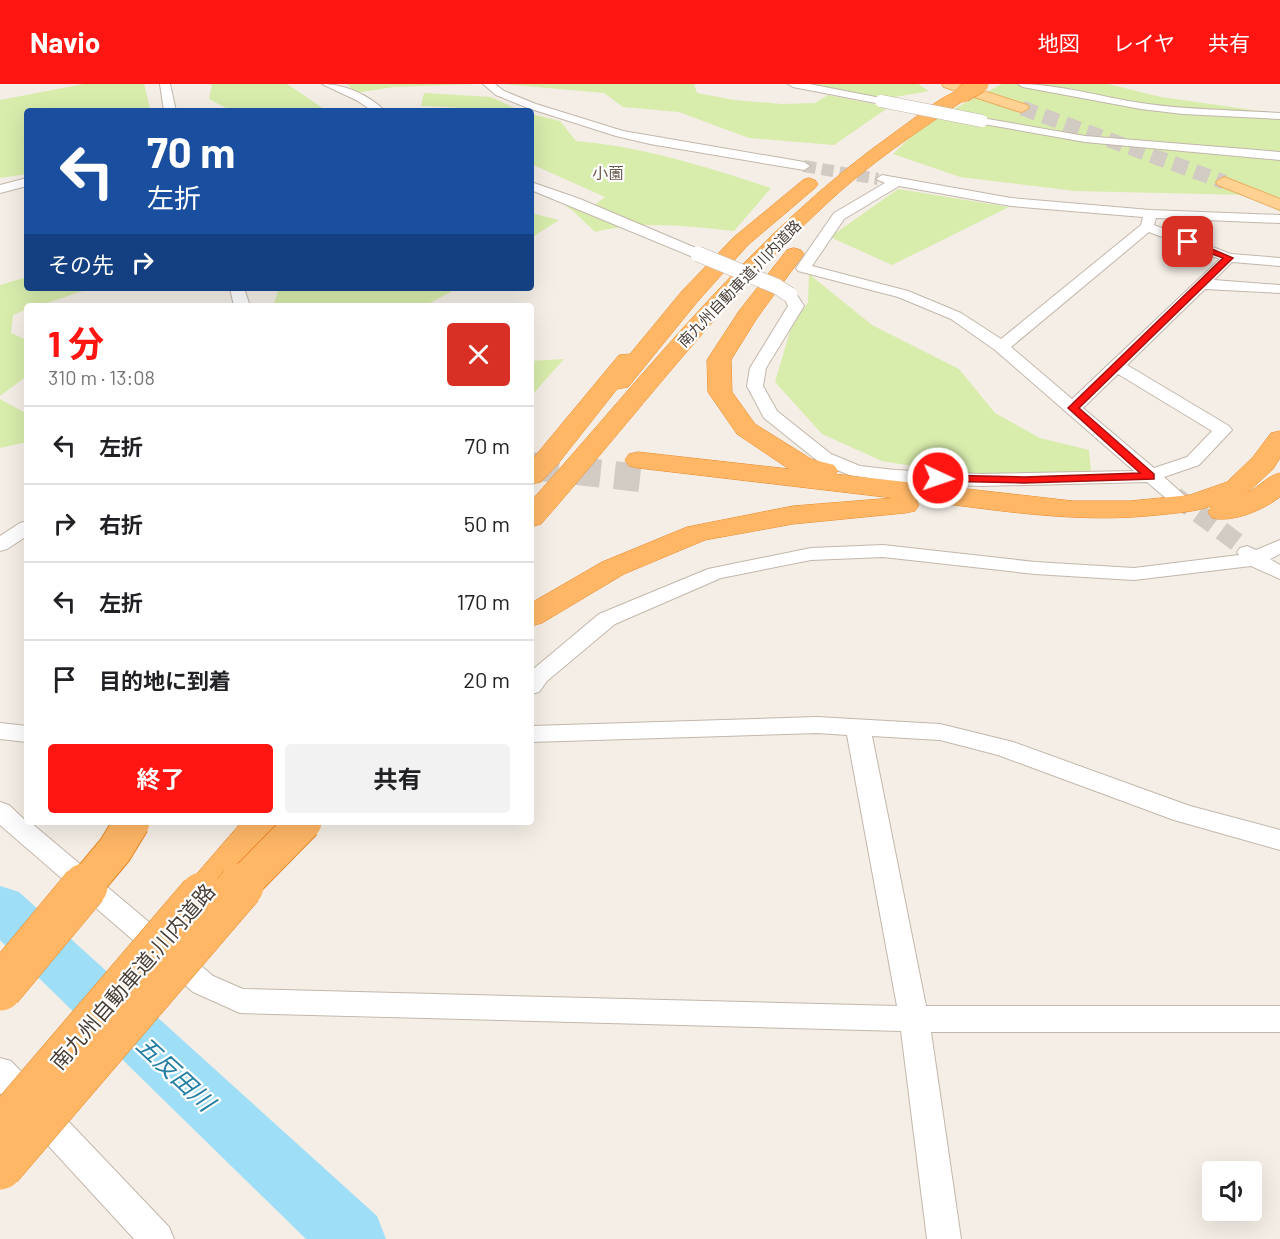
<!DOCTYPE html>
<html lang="ja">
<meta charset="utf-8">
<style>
:root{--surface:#fff;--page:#f2f2f2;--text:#202124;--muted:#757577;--line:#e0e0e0;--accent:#ff1512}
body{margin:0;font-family:Barlow,"Noto Sans JP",sans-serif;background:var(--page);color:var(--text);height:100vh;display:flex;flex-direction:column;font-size:22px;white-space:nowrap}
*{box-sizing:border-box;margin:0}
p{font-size:20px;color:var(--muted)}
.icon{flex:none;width:33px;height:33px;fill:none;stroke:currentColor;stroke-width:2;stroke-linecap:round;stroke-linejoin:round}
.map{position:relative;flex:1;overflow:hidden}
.drawer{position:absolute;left:24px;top:219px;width:510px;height:522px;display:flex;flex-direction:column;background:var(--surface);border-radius:6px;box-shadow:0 6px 24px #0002}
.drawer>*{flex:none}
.guide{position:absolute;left:24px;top:24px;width:510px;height:183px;border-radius:6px;box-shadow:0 6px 24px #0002;background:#1a4fa0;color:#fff;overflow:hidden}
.fabs{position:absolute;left:1202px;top:1077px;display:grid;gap:12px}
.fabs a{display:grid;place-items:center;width:60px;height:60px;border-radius:6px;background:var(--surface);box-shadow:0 6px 24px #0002;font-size:30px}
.pin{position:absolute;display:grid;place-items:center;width:51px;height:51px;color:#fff;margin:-26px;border-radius:12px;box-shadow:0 3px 9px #0006}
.me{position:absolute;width:66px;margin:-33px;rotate:93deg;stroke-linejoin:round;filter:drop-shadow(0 0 4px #0008)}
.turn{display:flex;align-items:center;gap:21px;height:126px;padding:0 24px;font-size:27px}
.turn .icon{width:78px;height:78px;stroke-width:2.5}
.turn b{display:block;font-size:42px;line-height:51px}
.then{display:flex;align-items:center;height:57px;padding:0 24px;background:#0003;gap:12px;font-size:22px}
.round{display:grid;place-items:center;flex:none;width:63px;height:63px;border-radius:6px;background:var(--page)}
.head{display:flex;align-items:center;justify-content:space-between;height:102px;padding:0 24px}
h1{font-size:36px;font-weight:700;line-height:45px;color:var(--accent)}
.button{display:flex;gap:12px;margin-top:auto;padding:12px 24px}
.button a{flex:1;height:69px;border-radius:6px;background:var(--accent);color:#fff;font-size:24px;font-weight:700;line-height:69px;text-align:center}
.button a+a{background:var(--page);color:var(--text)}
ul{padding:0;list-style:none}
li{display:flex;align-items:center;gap:18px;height:78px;padding:0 24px;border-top:2px solid var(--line)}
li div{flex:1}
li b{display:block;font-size:22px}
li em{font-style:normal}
header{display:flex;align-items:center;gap:36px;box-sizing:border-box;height:84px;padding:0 30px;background:var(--accent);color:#fff}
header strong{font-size:28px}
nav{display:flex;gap:33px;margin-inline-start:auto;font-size:21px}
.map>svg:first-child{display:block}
.green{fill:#d8ecac}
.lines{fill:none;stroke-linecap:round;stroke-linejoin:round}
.river{fill:#9edef6;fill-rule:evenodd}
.minor-tunnel-far1{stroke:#d2cbc3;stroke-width:12;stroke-dasharray:12 6;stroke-linecap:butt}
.minor-tunnel{stroke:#d2cbc3;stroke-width:19;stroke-dasharray:19 10;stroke-linecap:butt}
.major-tunnel{stroke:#d2cbc3;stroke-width:15;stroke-dasharray:15 8;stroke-linecap:butt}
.highway-tunnel{stroke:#d2cbc3;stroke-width:28;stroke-dasharray:28 14;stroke-linecap:butt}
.minor-casing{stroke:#c3b7ab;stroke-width:2}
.major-casing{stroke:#edad5c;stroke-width:2}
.highway-casing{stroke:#e9892b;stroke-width:1}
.minor{fill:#fff;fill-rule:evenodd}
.major{fill:#ffd294;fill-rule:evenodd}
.highway{fill:#ffb766;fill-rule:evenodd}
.minor-bridge-far1-casing{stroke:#c3b7ab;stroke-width:13;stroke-linecap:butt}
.minor-bridge-casing{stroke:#c3b7ab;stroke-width:16;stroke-linecap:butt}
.highway-bridge-far2-casing{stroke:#e9892b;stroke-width:18;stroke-linecap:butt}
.highway-bridge-far1-casing{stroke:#e9892b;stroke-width:37;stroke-linecap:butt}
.highway-bridge-casing{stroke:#e9892b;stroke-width:46;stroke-linecap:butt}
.minor-bridge-far1{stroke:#fff;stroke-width:12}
.minor-bridge{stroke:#fff;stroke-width:15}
.highway-bridge-far2{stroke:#ffb766;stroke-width:17}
.highway-bridge-far1{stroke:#ffb766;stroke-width:35}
.highway-bridge{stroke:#ffb766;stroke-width:45}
.route{fill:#ff1512;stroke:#a60e0c;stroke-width:1.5}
.labels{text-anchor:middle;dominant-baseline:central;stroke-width:4.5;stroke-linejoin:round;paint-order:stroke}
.far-street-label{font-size:15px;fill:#483e35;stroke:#fff}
.far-neighbourhood-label{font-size:16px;fill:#6b5a4b;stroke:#fff}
.near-street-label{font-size:21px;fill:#483e35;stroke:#fff}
.near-water-label{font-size:24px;font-style:italic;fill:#227ea2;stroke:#fff}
</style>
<header>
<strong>Navio</strong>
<nav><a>地図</a><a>レイヤ</a><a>共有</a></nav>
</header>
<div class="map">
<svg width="1280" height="1155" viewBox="0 0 1280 1155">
<rect width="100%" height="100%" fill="#f4eee6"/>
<path class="green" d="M84 0H144L150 24 148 27H27V90L0 94V16Z
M212 0H287L327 27H232L209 15Z
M347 0H475L394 3 355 9Z
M502 0H694L697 9 734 16 782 20 815 19 828 11 889 23 834 61 749 54 679 28 623 23 604 9Z
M808 0H918L929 7 884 15Z
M1002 0H1108L1161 13 1280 30V119L1248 111 1075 107 960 93 893 70 923 41Z
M424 9 491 13 521 27C487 27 455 23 421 22Z
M531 30 560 37 576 57C644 63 707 83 771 104L734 147C684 142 644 136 595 148L573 127 542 105 593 122 605 113 531 80Z
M898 105 1009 123 892 181 830 153Z
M531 129 559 136 531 154Z
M809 190 872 241 959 285 995 329 1040 354 1089 366 1091 388 961 390 882 377 822 350 775 298 791 244 808 218Z
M27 193V204H99C74 206 51 222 27 222V225L13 231 11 249 27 256V292L0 312V201Z
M279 204H458L424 222H273Z
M564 275 531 312V277Z
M0 315 27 330V358L0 364Z"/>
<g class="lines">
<path class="river" d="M0 802 19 808 377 1132 386 1155H306L0 856Z"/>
<path class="minor-tunnel-far1" d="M804 82 878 95"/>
<path class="minor-tunnel" d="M1175 412 1242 462"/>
<path class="major-tunnel" d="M1022 24 1224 98"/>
<path class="highway-tunnel" d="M531 382 640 394"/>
<defs>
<path id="minor" d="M160 0H170L176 27H164Z
M322 0C344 0 369 11 385 27H372L358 17Z
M483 0H495L504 7 536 20 623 47 804 78 810 82 804 86 650 60 616 52 528 24 496 11Z
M788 0H809L881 14 886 17 881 20 793 3Z
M1018 0C1060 0 1100 13 1141 19 1187 26 1234 26 1280 29V35L1183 30 1141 25 1023 3Z
M982 34 1085 52 1280 68V76L1085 58 978 39V35Z
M882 91 1011 114 1150 126 1280 131V139L1156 134 1154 141 1231 170 1280 174V182L1232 178 1214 196 1280 201V209L1205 205 1127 281 1229 342 1232 346 1199 381 1164 393 1185 412 1182 416H1168L1147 398 980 402 895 398 849 391 819 378 764 334 747 302 750 284 788 222 783 211 790 207 795 208 804 222 766 284 763 302 777 327 831 370 860 382 895 386 980 390 1134 387 995 266 951 235 898 213 798 187 796 184 834 129 885 99 876 95ZM899 102 1011 122 1143 133 1141 141 1001 255 961 229 908 207 812 182 844 135ZM1149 148 1220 175 1072 315 1011 263ZM1118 290 1212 347 1187 373 1154 384 1083 324Z
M27 94V102L0 109V101Z
M531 98 580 115 703 167 705 170 703 173H693L531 106Z
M230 204H244L250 222H234Z
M27 437V452L7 465 0 467V452L20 439Z
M1280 456V470L1270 475 1280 481V495L1251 482 1134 496 1035 490 883 473 811 476 721 494 615 540 547 597 539 608 531 610V587L599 530 708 485 811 464 883 461 1035 478 1134 484 1239 471 1237 468 1240 464 1247 462 1256 466Z
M817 633 940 640 1013 658 1190 722 1280 746V766L1174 736 998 671 940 656 872 652 926 922H1280V948H931L961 1155H927L901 947 240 929 193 908 0 741V718L9 721 27 738H30L213 892 243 905 897 922 847 651 817 649 531 658V642Z
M0 639 27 642V658L0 655Z
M0 974 11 977 169 1143 174 1155H134L0 1009Z"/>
<path id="major" d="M942 0H962L1027 21 1029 24 1022 28 1017 27 944 3Z
M1224 93 1280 115V126L1218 101 1216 98Z"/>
<path id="highway" d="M963 5 971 10 969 13C918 47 867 81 823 123 719 220 634 334 541 440L531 443V417C648 287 754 147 898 46 915 34 943 10 963 5Z
M809 94 815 96 818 100 815 104 748 161 698 217 628 303 617 305 557 381 541 398 531 400V377L619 271 630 270 682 207 734 153 803 96Z
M794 164 801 166 804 170 757 234 731 276 732 308 755 340 811 375 834 381 838 387 835 390 1073 417H1130L1190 411 1227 398 1253 373 1271 349 1280 347V374L1273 385 1247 409C1259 403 1267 392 1280 389V413C1263 426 1233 439 1212 434L1208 428 1212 422C1194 428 1176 429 1158 431 1077 440 996 426 916 416L919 421 915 427 905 429 793 440 705 456 624 490 542 539 531 542V519L602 478 687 443 793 422 893 414 638 384 629 382 625 376 629 370 638 368 789 385 737 350 708 308 707 276 739 227 787 166Z
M242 738H283L216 822 202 826 188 822 182 811 188 800Z"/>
</defs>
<use href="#minor" class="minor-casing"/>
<use href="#major" class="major-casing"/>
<use href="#highway" class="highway-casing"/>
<use href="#minor" class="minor"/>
<use href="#major" class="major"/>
<use href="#highway" class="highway"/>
<defs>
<path id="minor-bridge-far1" d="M881 17 982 37"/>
<path id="minor-bridge" d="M698 170 776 202 790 211"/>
<path id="highway-bridge-far2" d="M963 10 980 0"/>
<path id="highway-bridge-far1" d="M84 803 115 766 132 738
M240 803 304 738"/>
<path id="highway-bridge" d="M0 904 85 802
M0 1047 202 811
M0 1083 241 802"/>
</defs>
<use href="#minor-bridge-far1" class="minor-bridge-far1-casing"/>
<use href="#minor-bridge" class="minor-bridge-casing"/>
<use href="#highway-bridge-far2" class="highway-bridge-far2-casing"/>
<use href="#highway-bridge-far1" class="highway-bridge-far1-casing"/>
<use href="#highway-bridge" class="highway-bridge-casing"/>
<use href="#minor-bridge-far1" class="minor-bridge-far1"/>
<use href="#minor-bridge" class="minor-bridge"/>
<use href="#highway-bridge-far2" class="highway-bridge-far2"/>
<use href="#highway-bridge-far1" class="highway-bridge-far1"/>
<use href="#highway-bridge" class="highway-bridge"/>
</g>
<path class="route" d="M1185 156H1191L1233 174 1079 324 1154 390V395L1024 399 934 397 932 394 938 391 1024 393 1140 389 1068 324 1223 174 1185 160Z"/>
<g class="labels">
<g class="far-street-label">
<text transform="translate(739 199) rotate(-46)">南九州自動車道;川内道路</text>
</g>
<g class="far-neighbourhood-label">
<text x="608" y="88">小薗</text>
</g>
<g class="near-street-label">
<text transform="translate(132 892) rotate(-49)">南九州自動車道;川内道路</text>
</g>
<g class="near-water-label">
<text transform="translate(176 989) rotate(43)">五反田川</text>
</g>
</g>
</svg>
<div class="fabs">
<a><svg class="icon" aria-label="sound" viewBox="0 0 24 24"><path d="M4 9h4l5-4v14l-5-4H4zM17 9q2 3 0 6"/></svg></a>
</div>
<div class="pin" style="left:1188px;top:158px;background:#d93025"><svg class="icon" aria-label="arrive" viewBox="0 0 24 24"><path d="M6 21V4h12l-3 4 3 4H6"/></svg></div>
<svg class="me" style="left:938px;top:394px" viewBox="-20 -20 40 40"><circle r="17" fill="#ff1512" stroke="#fff" stroke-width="3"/><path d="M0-11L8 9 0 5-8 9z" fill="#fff"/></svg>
<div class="guide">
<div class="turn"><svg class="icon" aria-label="left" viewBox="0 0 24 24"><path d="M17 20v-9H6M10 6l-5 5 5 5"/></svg><div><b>70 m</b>左折</div></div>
<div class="then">その先<svg class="icon" aria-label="right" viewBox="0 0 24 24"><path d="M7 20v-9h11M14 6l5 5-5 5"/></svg></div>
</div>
<section class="drawer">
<div class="head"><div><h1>1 分</h1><p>310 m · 13:08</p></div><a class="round" style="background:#d93025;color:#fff"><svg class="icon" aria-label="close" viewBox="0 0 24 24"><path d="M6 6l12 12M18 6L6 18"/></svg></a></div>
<ul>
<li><svg class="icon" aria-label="left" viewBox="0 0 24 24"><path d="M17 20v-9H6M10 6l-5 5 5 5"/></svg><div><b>左折</b></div><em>70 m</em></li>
<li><svg class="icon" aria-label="right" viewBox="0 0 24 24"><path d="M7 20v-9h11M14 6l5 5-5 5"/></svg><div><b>右折</b></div><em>50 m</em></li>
<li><svg class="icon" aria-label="left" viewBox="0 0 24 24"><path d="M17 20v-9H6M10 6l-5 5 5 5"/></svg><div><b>左折</b></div><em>170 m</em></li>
<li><svg class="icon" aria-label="arrive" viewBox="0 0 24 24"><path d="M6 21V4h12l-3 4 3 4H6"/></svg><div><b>目的地に到着</b></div><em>20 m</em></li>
</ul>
<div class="button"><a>終了</a><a>共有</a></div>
</section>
</div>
